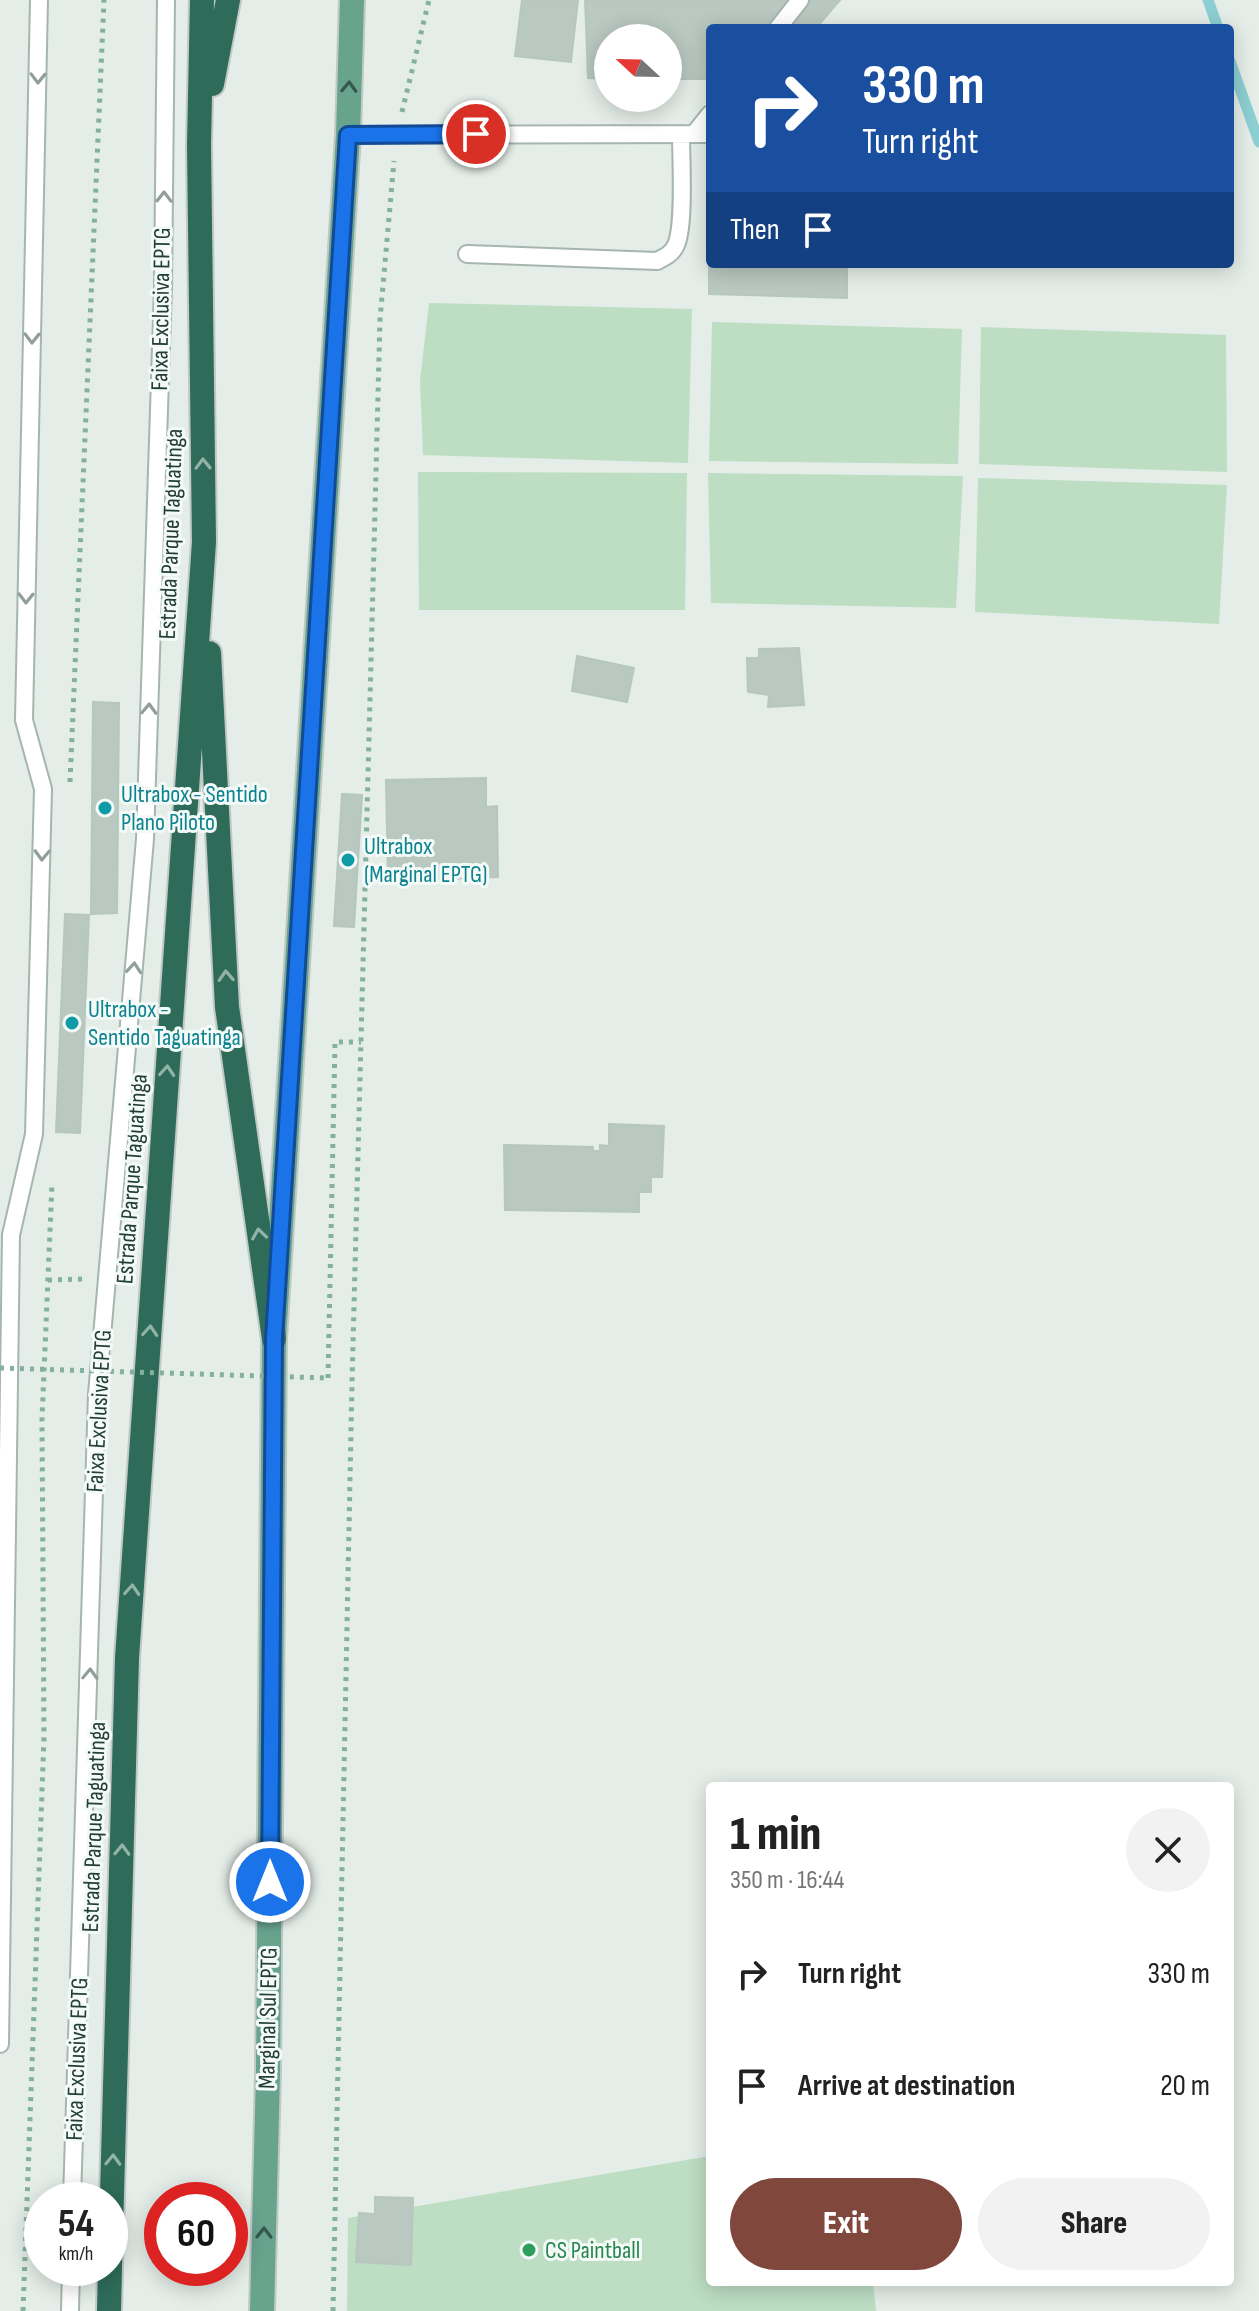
<!DOCTYPE html>
<meta charset="utf-8">
<style>
:root{--surface:#fff;--page:#f2f2f2;--text:#222;--muted:#767676;--accent:#80473d}
body{margin:0;font-family:"Sofia Sans Condensed",sans-serif;background:var(--page);color:var(--text);height:100vh;display:flex;flex-direction:column;font-size:30px;white-space:nowrap}
*{box-sizing:border-box;margin:0}
p{font-size:26px;color:var(--muted)}
.icon{flex:none;width:44px;height:44px;fill:none;stroke:currentColor;stroke-width:2;stroke-linecap:round;stroke-linejoin:round}
.map{position:relative;flex:1;overflow:hidden}
.details{position:absolute;left:706px;top:1782px;width:528px;height:504px;display:flex;flex-direction:column;background:var(--surface);border-radius:8px;box-shadow:0 4px 20px #0003}
.details>*{flex:none}
.hud{position:absolute;left:706px;top:24px;width:528px;height:244px;border-radius:8px;box-shadow:0 4px 20px #0003;background:#1a4fa0;color:#fff;overflow:hidden}
.needle{width:52px;rotate:292deg}
.fabs{position:absolute;left:594px;top:24px;display:grid;gap:16px}
.fabs a{display:grid;place-items:center;width:88px;height:88px;border-radius:50%;background:var(--surface);box-shadow:0 4px 20px #0003;font-size:40px}
.speed{position:absolute;left:24px;top:2182px;display:flex;gap:16px;font-size:40px;font-weight:700;text-align:center}
.speed>*{display:grid;place-content:center;width:104px;height:104px;border-radius:50%;background:var(--surface);box-shadow:0 4px 20px #0003;line-height:1}
.speed small{font-size:20px;font-weight:400}
.speed .limit{border:12px solid #d22;background:#fff;color:#111}
.pin{position:absolute;display:grid;place-items:center;width:68px;height:68px;color:#fff;margin:-34px;border:4px solid #fff;border-radius:50%;box-shadow:0 2px 8px #0007}
.me{position:absolute;width:88px;margin:-44px;rotate:0deg;stroke-linejoin:round;filter:drop-shadow(0 0 6px #0008)}
.turn{display:flex;align-items:center;gap:28px;height:168px;padding:0 24px;font-size:36px}
.turn .icon{width:104px;height:104px;stroke-width:2.5}
.turn b{display:block;font-size:56px;line-height:68px}
.then{display:flex;align-items:center;height:76px;padding:0 24px;background:#0003;gap:16px;font-size:30px}
.round{display:grid;place-items:center;flex:none;width:84px;height:84px;border-radius:42px;background:var(--page)}
.summary{display:flex;align-items:center;justify-content:space-between;height:136px;padding:0 24px}
h1{font-size:48px;font-weight:800;line-height:60px}
.cta{display:flex;gap:16px;margin-top:auto;padding:16px 24px}
.cta a{flex:1;height:92px;border-radius:48px;background:var(--accent);color:#fff;font-size:32px;font-weight:800;line-height:92px;text-align:center}
.cta a+a{background:var(--page);color:var(--text)}
ul{padding:0;list-style:none}
li{display:flex;align-items:center;gap:24px;height:112px;padding:0 24px}
li div{flex:1}
li b{display:block;font-size:30px}
li em{font-style:normal}
.map>svg:first-child{display:block}
.green{fill:#bddec3}
.lines{fill:none;stroke-linecap:round;stroke-linejoin:round}
.stream{stroke:#8cced2;stroke-width:11}
.building{fill:#b9c8c1;stroke:#b6c7be;stroke-width:2}
.lane-casing{stroke:#a6b5af;stroke-width:20}
.primary-casing{stroke:#c1c9c6;stroke-width:28}
.highway-casing{stroke:#c1c9c6;stroke-width:28}
.path{stroke:#84b19f;stroke-width:5;stroke-dasharray:4 6;stroke-linecap:butt}
.lane{stroke:#fff;stroke-width:16}
.primary{stroke:#68a38e;stroke-width:24}
.highway{stroke:#2e6c59;stroke-width:24}
.path-bridge{stroke:#84b19f;stroke-width:5;stroke-dasharray:4 6;stroke-linecap:butt}
.oneway{stroke:#919f9a}
.oneway2{stroke:#34584b}
.oneway3{stroke:#91b3a8}
.route-casing{stroke:#114b97;stroke-width:20}
.route{stroke:#1a73e8;stroke-width:14}
.culture-dot{fill:#0f9aa8;stroke:#f4faf7;stroke-width:3}
.leisure-dot{fill:#2e9e5b;stroke:#f4faf7;stroke-width:3}
.labels{text-anchor:middle;dominant-baseline:central;stroke-width:6;stroke-linejoin:round;paint-order:stroke}
.street-label{font-size:24px;fill:#233f35;stroke:#f4faf7}
.culture-label{font-size:24px;fill:#0d838f;stroke:#f4faf7;text-anchor:start}
.leisure-label{font-size:24px;fill:#27864d;stroke:#f4faf7;text-anchor:start}
</style>
<div class="map">
<svg width="1259" height="2311" viewBox="0 0 1259 2311">
<rect width="100%" height="100%" fill="#e4ede8"/>
<path class="green" d="M429 303 692 309 688 463 423 455 420 381Z
M712 322 962 329 958 464 709 461Z
M981 327 1226 335 1227 472 979 464Z
M418 472 687 473 685 610H419Z
M708 473 963 476 956 608 711 603Z
M978 478 1227 485 1219 624 975 612Z
M710 2156V2282H873L876 2311H347L348 2218Z"/>
<g class="lines">
<path class="stream" d="M1208 0 1218 28
M1230 61 1259 142"/>
</g>
<path class="building" d="M522 0H578L571 62 515 56Z
M840 0 816 28H710V79H668V38H608V79L588 78 585 0Z
M709 193 710 264H847V298L709 294Z
M799 648 804 705 768 707 769 695 748 692 747 658H759V649Z
M577 656 634 668 627 702 572 691Z
M93 702 119 703 117 913 91 914Z
M486 778V807L497 806 498 877 388 881 386 780Z
M342 794 362 795 354 927 334 926Z
M65 914 89 915 80 1133 56 1132Z
M609 1124 664 1126 662 1177H651V1192H639V1212L505 1210 504 1145 593 1147V1151H600V1145L609 1146Z
M375 2197 413 2198 411 2265 356 2262 359 2213 375 2214Z"/>
<g class="lines">
<defs>
<path id="lane" d="M778 28 800 0
M694 134 710 114
M348 135 710 134
M467 254 657 261C665 257 672 254 676 245 685 225 681 159 681 134
M0 2044 11 1235 34 1134 43 789 24 720 39 0
M72 2200 97 1394 145 839 163 287 166 0
M70 2311 71 2268"/>
<path id="primary" d="M262 2311 268 2073 274 1339 348 135 352 0"/>
<path id="highway" d="M212 84 228 0
M209 653 227 1007 274 1339
M110 2266 127 1658 204 542 199 145 202 0
M109 2311 110 2268"/>
</defs>
<use href="#lane" class="lane-casing"/>
<use href="#primary" class="primary-casing"/>
<use href="#highway" class="highway-casing"/>
<path class="path" d="M402 112 429 0
M70 782 104 0
M48 1280 83 1279
M328 1378 335 1042H361
M23 2311 44 1737 42 1419 52 1184
M333 2311 352 1382 380 319 394 161"/>
<use href="#lane" class="lane"/>
<use href="#primary" class="primary"/>
<use href="#highway" class="highway"/>
<path class="path-bridge" d="M0 1368 328 1378"/>
</g>
<defs><path id="oneway-chevron" d="M-2-3.5L2.5 0L-2 3.5" fill="none" stroke-width="1.6" stroke-linecap="round" stroke-linejoin="round" transform="scale(2)"/></defs>
<g class="oneway">
<use href="#oneway-chevron" transform="translate(38 78) rotate(91)"/>
<use href="#oneway-chevron" transform="translate(164 197) rotate(-89)"/>
<use href="#oneway-chevron" transform="translate(32 338) rotate(91)"/>
<use href="#oneway-chevron" transform="translate(26 598) rotate(91)"/>
<use href="#oneway-chevron" transform="translate(149 709) rotate(-88)"/>
<use href="#oneway-chevron" transform="translate(42 855) rotate(92)"/>
<use href="#oneway-chevron" transform="translate(134 968) rotate(-85)"/>
<use href="#oneway-chevron" transform="translate(90 1674) rotate(-88)"/>
</g>
<g class="oneway2">
<use href="#oneway-chevron" transform="translate(349 87) rotate(-88)"/>
<use href="#oneway-chevron" transform="translate(264 2233) rotate(-89)"/>
</g>
<g class="oneway3">
<use href="#oneway-chevron" transform="translate(203 464) rotate(-91)"/>
<use href="#oneway-chevron" transform="translate(226 976) rotate(-93)"/>
<use href="#oneway-chevron" transform="translate(167 1071) rotate(-86)"/>
<use href="#oneway-chevron" transform="translate(259 1234) rotate(-98)"/>
<use href="#oneway-chevron" transform="translate(150 1331) rotate(-86)"/>
<use href="#oneway-chevron" transform="translate(132 1590) rotate(-86)"/>
<use href="#oneway-chevron" transform="translate(122 1850) rotate(-88)"/>
<use href="#oneway-chevron" transform="translate(113 2160) rotate(-88)"/>
</g>
<g class="lines">
<defs>
<path id="route" d="M270 1882 274 1339 348 135 476 134"/>
</defs>
<use href="#route" class="route-casing"/>
<use href="#route" class="route"/>
</g>
<g class="culture-dot">
<circle cx="105" cy="808" r="8"/>
<circle cx="348" cy="860" r="8"/>
<circle cx="72" cy="1023" r="8"/>
</g>
<circle class="leisure-dot" cx="529" cy="2250" r="8"/>
<g class="labels">
<g class="street-label">
<text transform="translate(161 309) rotate(-89)">Faixa Exclusiva EPTG</text>
<text transform="translate(171 534) rotate(-88)">Estrada Parque Taguatinga</text>
<text transform="translate(132 1179) rotate(-86)">Estrada Parque Taguatinga</text>
<text transform="translate(99 1411) rotate(-87)">Faixa Exclusiva EPTG</text>
<text transform="translate(94 1827) rotate(-88)">Estrada Parque Taguatinga</text>
<text transform="translate(268 2018) rotate(-89)">Marginal Sul EPTG</text>
<text transform="translate(77 2059) rotate(-88)">Faixa Exclusiva EPTG</text>
</g>
<g class="culture-label">
<text x="121" y="794">Ultrabox - Sentido<tspan x="121" dy="28">Plano Piloto</tspan></text>
<text x="364" y="846">Ultrabox<tspan x="364" dy="28">(Marginal EPTG)</tspan></text>
<text x="88" y="1009">Ultrabox -<tspan x="88" dy="28">Sentido Taguatinga</tspan></text>
</g>
<g class="leisure-label">
<text x="545" y="2250">CS Paintball</text>
</g>
</g>
</svg>
<div class="fabs">
<a><svg class="needle" viewBox="-14 -14 28 28"><path d="M0-13l5 13h-10z" fill="#e53935"/><path d="M0 13l5-13h-10z" fill="#767676"/></svg></a>
</div>
<div class="speed"><div>54<small>km/h</small></div><div class="limit">60</div></div>
<div class="pin" style="left:476px;top:134px;background:#d93025"><svg class="icon" aria-label="arrive" viewBox="0 0 24 24"><path d="M6 21V4h12l-3 4 3 4H6"/></svg></div>
<svg class="me" style="left:270px;top:1882px" viewBox="-20 -20 40 40"><circle r="17" fill="#1a73e8" stroke="#fff" stroke-width="3"/><path d="M0-11L8 9 0 5-8 9z" fill="#fff"/></svg>
<div class="hud">
<div class="turn"><svg class="icon" aria-label="right" viewBox="0 0 24 24"><path d="M7 20v-9h11M14 6l5 5-5 5"/></svg><div><b>330 m</b>Turn right</div></div>
<div class="then">Then<svg class="icon" aria-label="arrive" viewBox="0 0 24 24"><path d="M6 21V4h12l-3 4 3 4H6"/></svg></div>
</div>
<section class="details">
<div class="summary"><div><h1>1 min</h1><p>350 m · 16:44</p></div><a class="round"><svg class="icon" aria-label="close" viewBox="0 0 24 24"><path d="M6 6l12 12M18 6L6 18"/></svg></a></div>
<ul>
<li><svg class="icon" aria-label="right" viewBox="0 0 24 24"><path d="M7 20v-9h11M14 6l5 5-5 5"/></svg><div><b>Turn right</b></div><em>330 m</em></li>
<li><svg class="icon" aria-label="arrive" viewBox="0 0 24 24"><path d="M6 21V4h12l-3 4 3 4H6"/></svg><div><b>Arrive at destination</b></div><em>20 m</em></li>
</ul>
<div class="cta"><a>Exit</a><a>Share</a></div>
</section>
</div>
